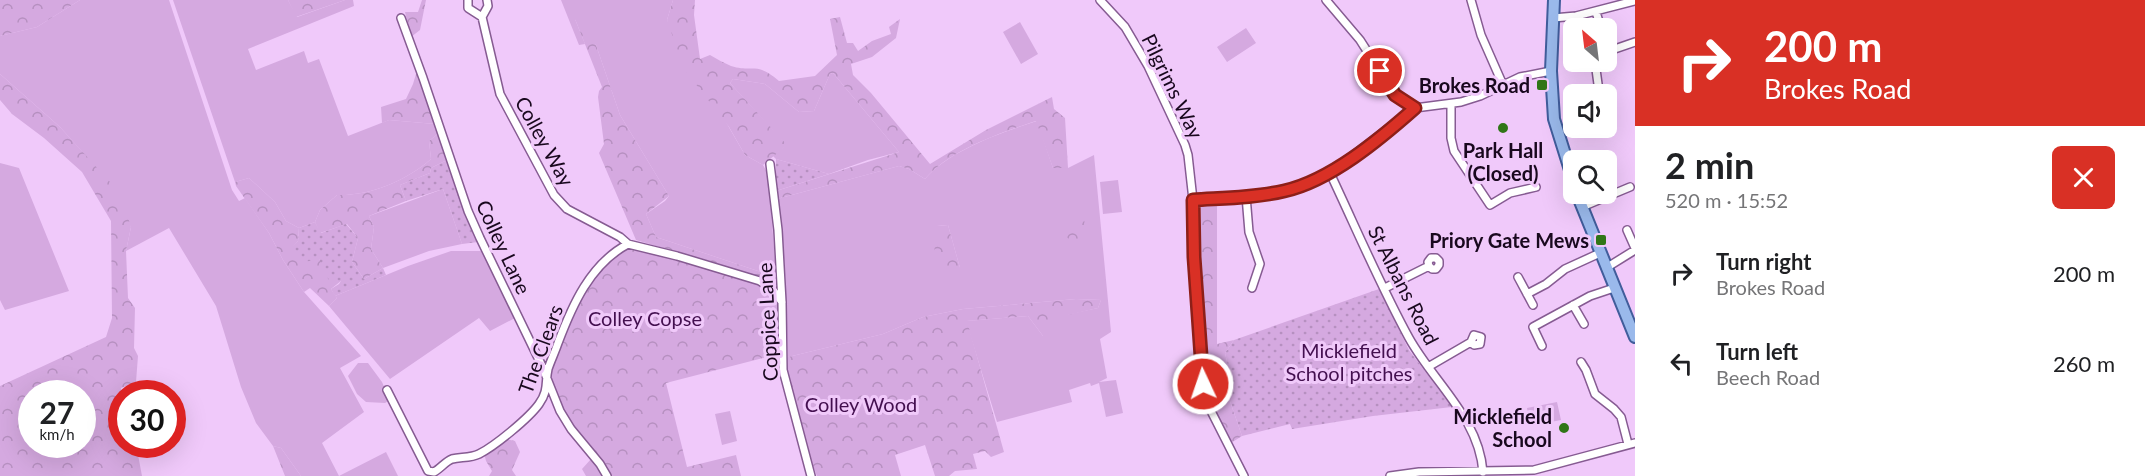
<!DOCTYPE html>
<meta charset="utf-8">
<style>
:root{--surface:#fff;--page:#f2f2f2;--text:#202124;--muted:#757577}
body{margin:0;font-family:Lato,sans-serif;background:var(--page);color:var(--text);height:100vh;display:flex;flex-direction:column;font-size:22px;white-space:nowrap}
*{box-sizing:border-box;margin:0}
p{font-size:20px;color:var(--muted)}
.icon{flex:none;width:33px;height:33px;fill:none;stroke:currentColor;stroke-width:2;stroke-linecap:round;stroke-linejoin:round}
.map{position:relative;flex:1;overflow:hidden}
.side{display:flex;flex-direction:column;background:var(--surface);width:510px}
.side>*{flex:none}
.top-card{background:#d93025;color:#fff;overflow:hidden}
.needle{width:39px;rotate:332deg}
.tools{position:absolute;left:1563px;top:18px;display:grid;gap:12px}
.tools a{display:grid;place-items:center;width:54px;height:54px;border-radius:9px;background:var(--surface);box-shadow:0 6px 24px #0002;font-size:30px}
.speed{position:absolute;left:18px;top:380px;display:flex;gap:12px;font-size:30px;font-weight:700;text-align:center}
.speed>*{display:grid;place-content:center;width:78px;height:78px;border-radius:50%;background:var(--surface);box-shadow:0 6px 24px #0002;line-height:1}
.speed small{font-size:15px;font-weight:400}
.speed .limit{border:9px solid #d22;background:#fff;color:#111}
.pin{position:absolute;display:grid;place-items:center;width:51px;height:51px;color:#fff;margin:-26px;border:3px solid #fff;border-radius:50%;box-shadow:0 2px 6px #0007}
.me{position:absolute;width:66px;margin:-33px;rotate:357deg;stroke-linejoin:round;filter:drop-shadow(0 0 4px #0008)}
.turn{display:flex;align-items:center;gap:21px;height:126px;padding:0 30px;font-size:27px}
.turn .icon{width:78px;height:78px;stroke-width:2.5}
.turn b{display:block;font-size:42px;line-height:51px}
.round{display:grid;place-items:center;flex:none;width:63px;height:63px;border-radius:9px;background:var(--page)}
.headline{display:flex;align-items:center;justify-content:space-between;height:102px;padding:0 30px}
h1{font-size:36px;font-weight:700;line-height:45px}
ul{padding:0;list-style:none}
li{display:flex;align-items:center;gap:18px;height:90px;padding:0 30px}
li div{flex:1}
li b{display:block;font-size:22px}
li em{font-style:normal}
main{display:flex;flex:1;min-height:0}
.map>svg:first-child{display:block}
.grass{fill:#d5a9e0;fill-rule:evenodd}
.forest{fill:url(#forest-crowns);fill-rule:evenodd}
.park{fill:url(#park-dots)}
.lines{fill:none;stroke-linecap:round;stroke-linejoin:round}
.street-casing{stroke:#865b92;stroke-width:10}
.primary-casing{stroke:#415d9b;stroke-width:14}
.street{stroke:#fff;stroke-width:7}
.primary{stroke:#9ab9eb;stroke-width:10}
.route-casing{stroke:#8d1f18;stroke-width:15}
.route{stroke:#d93025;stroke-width:10}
.poi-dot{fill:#307617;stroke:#f0c9fa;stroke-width:2}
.labels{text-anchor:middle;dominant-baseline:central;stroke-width:6;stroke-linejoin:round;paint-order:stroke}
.poi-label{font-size:20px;font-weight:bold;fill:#19081e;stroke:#f0c9fa;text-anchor:end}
.street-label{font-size:20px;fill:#19081e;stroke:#f0c9fa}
.park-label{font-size:20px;fill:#430f4f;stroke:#f0c9fa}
</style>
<main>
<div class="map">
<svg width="1635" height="476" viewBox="0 0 1635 476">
<defs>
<pattern id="forest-crowns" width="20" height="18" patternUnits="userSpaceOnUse" patternTransform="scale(1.5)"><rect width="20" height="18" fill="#d5a9e0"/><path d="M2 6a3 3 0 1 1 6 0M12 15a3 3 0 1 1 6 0" fill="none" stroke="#b690c0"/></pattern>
<pattern id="park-dots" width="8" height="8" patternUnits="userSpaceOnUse" patternTransform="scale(1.5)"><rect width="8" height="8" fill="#d5a9e0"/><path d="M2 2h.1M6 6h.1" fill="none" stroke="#b690c0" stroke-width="1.8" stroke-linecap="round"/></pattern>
</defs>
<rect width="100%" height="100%" fill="#f0c9fa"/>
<path class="grass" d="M80 0H169L232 190 239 201 245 198 269 233 283 260 304 292 361 356 340 368 364 412 322 443 339 476 386 452 398 476H301L281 448 273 446 256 423 241 387 216 306 169 228 126 251 131 227 86 156 60 127 0 74V36L37 27Z
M173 0H288L297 17 345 0H353L354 6 248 49 256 70 304 51 308 63 319 59 348 136 389 120 435 124 439 133 429 141 431 159C406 181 370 196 337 195L320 210 315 222 299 228 286 221 275 202 249 178 235 182Z
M561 0H673L667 20 745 155 763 165 768 174 776 272 767 274 656 237 646 214 665 201 669 196 620 115 596 45 575 19 585 44 579 45Z
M1020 22 1038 54 1021 64 1003 32Z
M1246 28 1256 43 1227 62 1217 47Z
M833 73 899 152 868 160 829 174 776 159 773 156 786 145 730 83 733 79 765 84 799 112 814 111 830 74Z
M1037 121 1053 168H1068L1094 155 1111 332 1100 339 1107 378 1099 382 1116 380 1123 413 1106 417 1099 383 1091 386 1090 383 1069 390 1072 402 997 422 966 321 1028 316 1043 336 1055 317 1098 308 1101 300 1076 299 963 309 923 317 883 334 788 357 785 268 777 199 899 166 909 169 925 179C948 151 1003 132 1037 121ZM948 225 960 268 937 226Z
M0 163 19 168 69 291 5 310 0 300Z
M1118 180 1122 212 1103 214 1100 182Z
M443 189 462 244 429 251 383 268 371 249 374 227 369 216Z
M451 251H483L515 318 490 331 479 318 390 379 329 306 337 298 335 296 408 266Z
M358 363H368L382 382 390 400 385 403 366 402 357 394 348 376Z
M1557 402 1561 420 1530 426 1527 408Z
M730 411 737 441 722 445 715 414Z"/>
<path class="forest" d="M0 0H80L37 27 0 36Z
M288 0H345L296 17Z
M422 0H426L420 30 411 37 405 12H418Z
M673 0H695L694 15 700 59 710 55C717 59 724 63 731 66 754 73 756 61 779 81L815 76 837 55 830 19 840 17 847 43H853L858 51 872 41 891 34 889 27 900 19 896 38 872 57 851 64 853 75 871 93 930 164 986 130 1052 97 1054 109 1065 118 1068 168H1053L1036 121C1002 132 948 151 925 179L909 169 899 166 777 199 776 191 899 152 833 73 830 74 814 111 799 112 765 84 733 79 730 83 787 145 763 165 745 155 729 127 684 69 667 20Z
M580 9 596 45 620 115 669 196 646 214 656 237 767 274 765 278 636 240 599 153 604 144 598 97 599 91 602 87 575 19Z
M419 73 435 124 389 120 382 123 381 107 406 99 413 84 416 74Z
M0 74 60 127 120 193 131 227 126 251 128 298 135 308 134 348 138 356 136 382 121 388 122 444H136L142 476H0V386L106 337 112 318 111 221 82 172 44 138 12 114 0 100ZM32 393H82V444H32Z
M439 133 447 160 431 168 430 173 400 185 406 201 369 216 374 227 371 249 383 268 364 279 352 262 358 238 347 224 320 233 315 222 320 210 337 195C370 196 406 181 431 159L429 141Z
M249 178 275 202 286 221 299 228 298 241 291 249 319 259 341 281 331 289 337 298 329 306 310 288 304 292 283 260 269 233 236 186 235 182Z
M1217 201V344L1234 340 1225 353 1228 366 1221 375 1242 436 1231 443 1209 396 1204 374 1197 208 1202 202Z
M1084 219 1087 238 1073 244 1065 235V221Z
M948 225 960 268 946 275 933 263 937 226Z
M628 244 760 281 782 302 783 353 666 383 687 467 736 455 741 476H607L585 448 548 385 555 353 564 326 599 268Z
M1076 299 1101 300 1098 308 1055 318 1050 339 1043 336 1028 316 967 321 1004 452 991 457 985 451 973 454 977 469 955 471 949 476H935L925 445 895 455 901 476H817C806 445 785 388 788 357L883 334 923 317 963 309Z
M505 439 515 441 520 452 512 470 516 476H489L492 471 486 461 484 453Z
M273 446 281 448 301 476H285Z
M591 459 604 476H586L582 469Z"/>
<path class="park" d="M776 159 829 174 776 191Z
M447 160 459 197 478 242 462 244 443 189 406 201 400 185 430 173 431 168Z
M315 222 321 233 346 224 358 238 352 262 364 279 383 268 386 275 335 296 331 289 339 284 341 281 330 283 319 259 304 262 290 249 298 241 299 228Z
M1379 289 1409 350 1452 407 1373 416 1292 429 1290 424 1242 436 1221 375 1228 366 1225 353 1234 340Z"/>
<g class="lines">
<defs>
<path id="street" d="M468 0V8L482 17
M487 0 488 6 482 17 500 94 554 195 567 209 620 237 628 244
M1100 0 1125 27 1148 66 1185 145 1188 155 1193 200 1194 257 1203 384 1211 411 1244 476
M1326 0 1360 40 1395 95 1415 108
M1471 0 1481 35 1503 85
M1596 12 1601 28
M401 18 423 78 468 211 480 238 542 366 560 411 571 429 600 464 607 476
M1553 18 1576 16 1634 1
M1606 52 1635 42
M1595 62 1598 84
M1451 104V138L1454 151 1490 205 1510 193 1536 187
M770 164 778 230 782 302 783 370 811 476
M1330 173C1356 228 1380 285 1409 338 1434 383 1479 418 1483 472
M1246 196 1249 232 1260 264 1252 288
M1193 200 1267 194 1301 186 1331 172 1415 108 1461 102 1480 96 1520 77 1551 71
M1582 207 1630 187
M1627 230 1635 248
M1606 268 1635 250
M1518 277 1533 305
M1385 288 1429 266 1428 262 1431 258H1436L1439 261V265L1436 269H1432L1429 266
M1527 294 1546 284 1565 269 1600 253
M1573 305 1584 324
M1542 346 1533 327 1590 296 1614 288
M1581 362 1586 370 1595 394 1614 409 1621 417 1628 444
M1428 367 1471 342 1474 335 1481 337 1480 344 1474 345 1471 342
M387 390 428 471 434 472C440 469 446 461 452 459 461 457 471 458 479 454 495 446 529 418 539 404 549 390 545 382 548 369 551 360 555 352 558 343 572 306 590 264 628 244L677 256 760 281 772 289 782 302
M1390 476 1419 472 1534 470 1635 443"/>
<path id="primary" d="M1554 0 1551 71 1554 119 1574 183
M1577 194 1635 337"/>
</defs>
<use href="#street" class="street-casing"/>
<use href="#primary" class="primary-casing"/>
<use href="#street" class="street"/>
<use href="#primary" class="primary"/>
</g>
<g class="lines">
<defs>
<path id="route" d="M1203 384 1194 257 1193 200C1223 198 1254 198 1284 191 1330 181 1380 139 1415 108L1395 95 1380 71"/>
</defs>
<use href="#route" class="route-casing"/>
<use href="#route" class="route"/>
</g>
<g class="poi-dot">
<rect x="1536" y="79" width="12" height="12" rx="3"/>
<circle cx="1503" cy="128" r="6"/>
<rect x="1595" y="234" width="12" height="12" rx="3"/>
<circle cx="1564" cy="428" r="6"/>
</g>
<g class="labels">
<g class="poi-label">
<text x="1530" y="85">Brokes Road</text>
<text x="1503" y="150" text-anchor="middle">Park Hall<tspan x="1503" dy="23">(Closed)</tspan></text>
<text x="1589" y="240">Priory Gate Mews</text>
<text x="1552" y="416">Micklefield<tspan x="1552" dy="23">School</tspan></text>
</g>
<g class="street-label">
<text transform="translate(1173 86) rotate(64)">Pilgrims Way</text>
<text transform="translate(545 141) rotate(61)">Colley Way</text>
<text transform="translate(504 247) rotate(65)">Colley Lane</text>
<text transform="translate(1404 285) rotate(63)">St Albans Road</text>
<text transform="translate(767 322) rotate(-93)">Coppice Lane</text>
<text transform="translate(540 349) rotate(-70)">The Clears</text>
</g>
<g class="park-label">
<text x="645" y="318">Colley Copse</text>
<text x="1349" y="350">Micklefield<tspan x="1349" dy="23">School pitches</tspan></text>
<text x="861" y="404">Colley Wood</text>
</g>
</g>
</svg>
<div class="tools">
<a><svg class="needle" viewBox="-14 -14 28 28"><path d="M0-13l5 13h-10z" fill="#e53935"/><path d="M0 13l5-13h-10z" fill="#757577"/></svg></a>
<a><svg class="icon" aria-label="sound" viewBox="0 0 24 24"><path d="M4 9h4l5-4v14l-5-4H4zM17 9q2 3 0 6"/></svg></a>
<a><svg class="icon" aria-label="search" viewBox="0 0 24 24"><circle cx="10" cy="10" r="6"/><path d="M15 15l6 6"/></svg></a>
</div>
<div class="speed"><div>27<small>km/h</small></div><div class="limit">30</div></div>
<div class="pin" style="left:1380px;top:71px;background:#d93025"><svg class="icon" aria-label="arrive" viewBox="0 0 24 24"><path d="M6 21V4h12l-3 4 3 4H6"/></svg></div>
<svg class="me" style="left:1203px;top:384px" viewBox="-20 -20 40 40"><circle r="17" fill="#d93025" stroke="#fff" stroke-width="3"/><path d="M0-11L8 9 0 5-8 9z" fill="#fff"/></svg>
</div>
<section class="side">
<div class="top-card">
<div class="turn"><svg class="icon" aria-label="right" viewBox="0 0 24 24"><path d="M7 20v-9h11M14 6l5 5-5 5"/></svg><div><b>200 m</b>Brokes Road</div></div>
</div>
<div class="headline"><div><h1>2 min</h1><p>520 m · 15:52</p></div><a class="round" style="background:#d93025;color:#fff"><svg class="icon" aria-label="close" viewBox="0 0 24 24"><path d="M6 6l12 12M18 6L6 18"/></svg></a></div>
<ul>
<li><svg class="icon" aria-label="right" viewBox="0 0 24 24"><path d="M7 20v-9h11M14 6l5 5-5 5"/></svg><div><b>Turn right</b><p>Brokes Road</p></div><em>200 m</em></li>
<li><svg class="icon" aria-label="left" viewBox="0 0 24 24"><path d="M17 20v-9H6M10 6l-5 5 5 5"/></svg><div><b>Turn left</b><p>Beech Road</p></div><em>260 m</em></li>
</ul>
</section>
</main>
